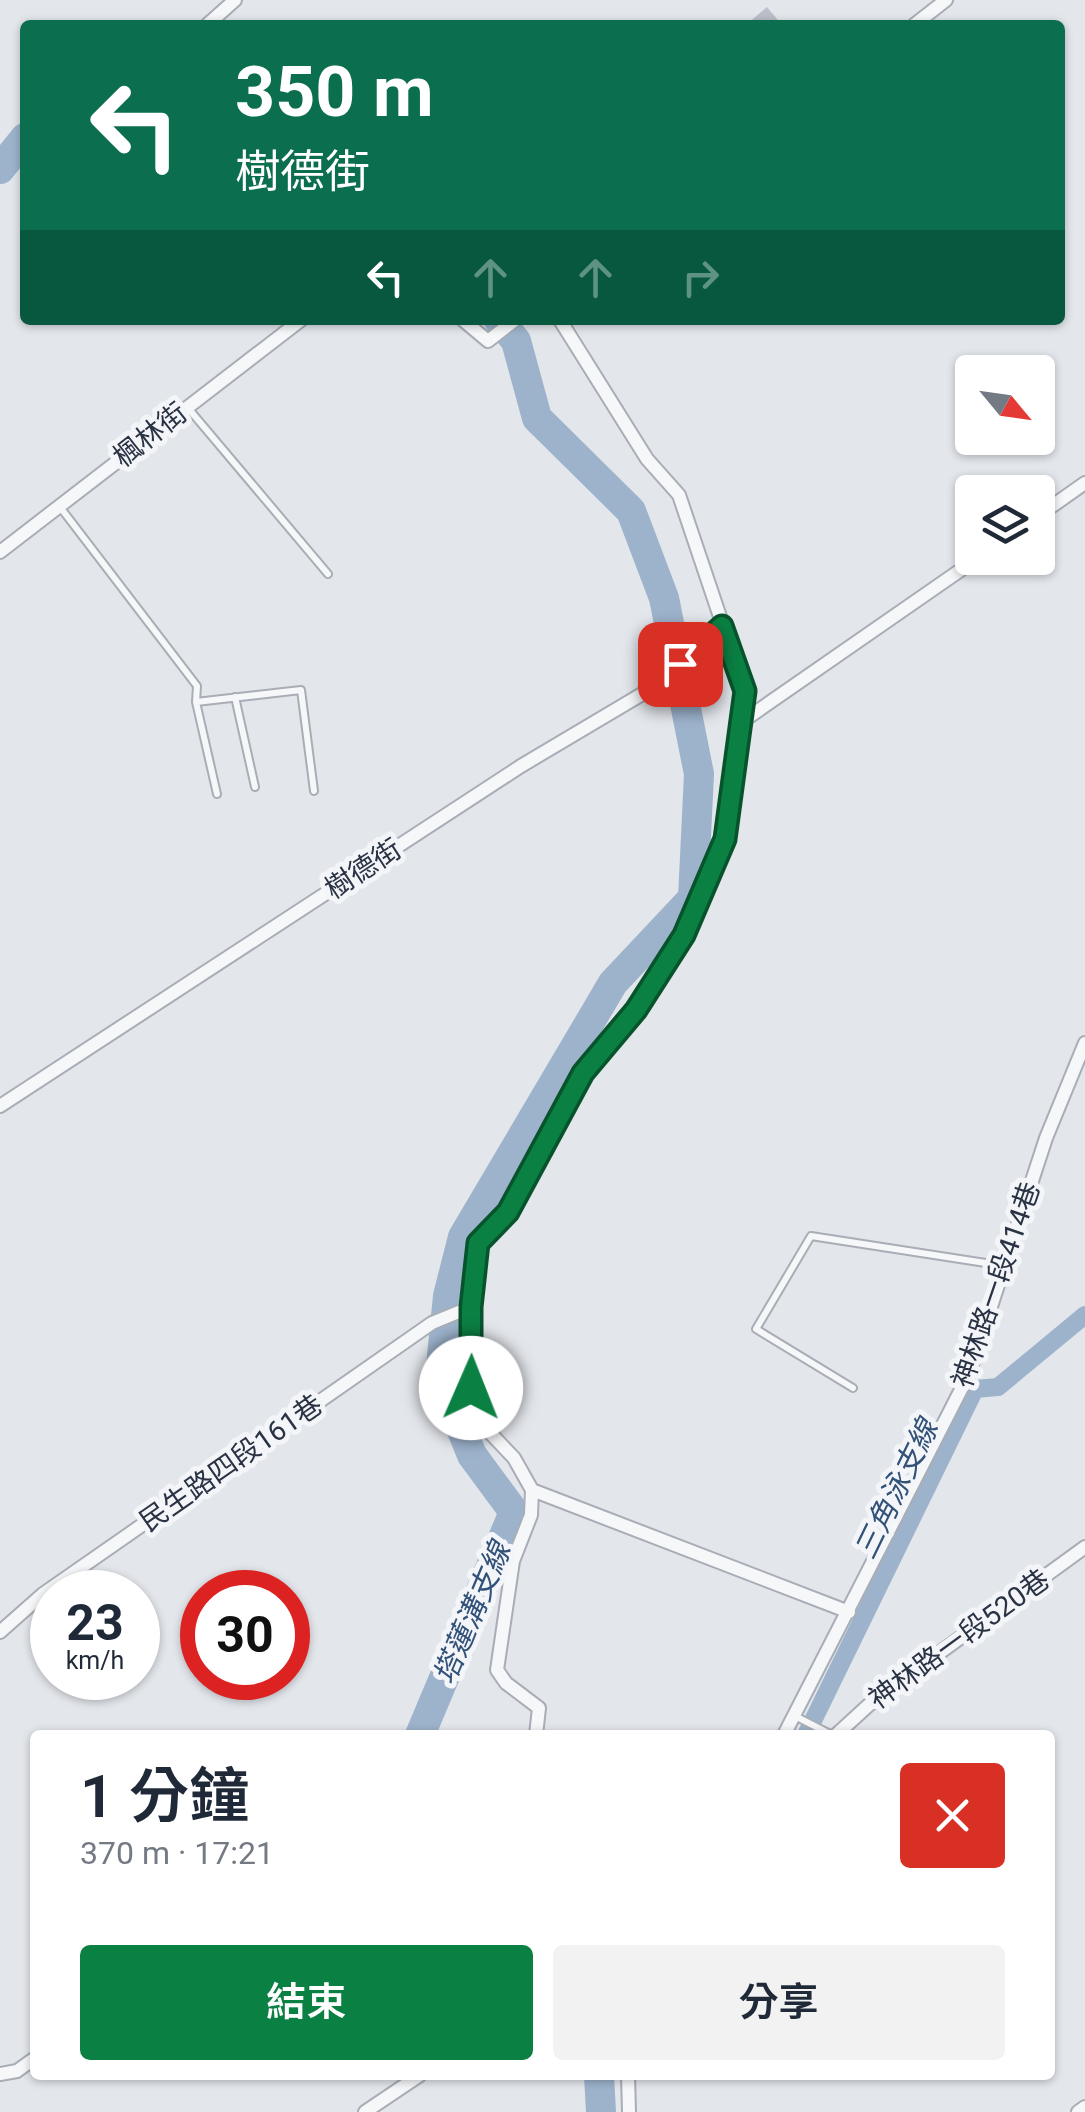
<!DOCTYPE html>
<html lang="zh-TW">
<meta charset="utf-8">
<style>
:root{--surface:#fff;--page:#f2f2f3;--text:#1f2937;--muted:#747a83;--accent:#0b8043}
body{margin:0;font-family:Roboto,"Noto Sans TC",sans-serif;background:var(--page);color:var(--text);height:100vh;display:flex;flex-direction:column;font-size:38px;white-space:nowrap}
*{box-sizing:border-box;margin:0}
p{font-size:32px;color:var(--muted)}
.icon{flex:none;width:55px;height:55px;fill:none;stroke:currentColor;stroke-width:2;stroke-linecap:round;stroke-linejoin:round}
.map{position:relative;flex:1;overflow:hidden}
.drawer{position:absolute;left:30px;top:1730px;width:1025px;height:350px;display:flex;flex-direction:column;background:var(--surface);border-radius:10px;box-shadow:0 2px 8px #0004}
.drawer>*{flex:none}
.top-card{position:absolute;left:20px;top:20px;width:1045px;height:305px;border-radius:10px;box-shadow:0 2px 8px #0004;background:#0b6e4f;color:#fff;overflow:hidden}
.needle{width:65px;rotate:119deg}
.buttons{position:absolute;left:955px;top:355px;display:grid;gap:20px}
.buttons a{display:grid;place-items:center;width:100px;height:100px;border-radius:10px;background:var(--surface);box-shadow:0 2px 8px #0004;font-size:50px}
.speed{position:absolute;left:30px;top:1570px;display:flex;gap:20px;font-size:50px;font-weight:700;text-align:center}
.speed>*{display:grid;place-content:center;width:130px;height:130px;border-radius:50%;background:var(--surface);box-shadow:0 2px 8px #0004;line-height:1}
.speed small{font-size:25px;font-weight:400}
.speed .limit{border:15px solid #d22;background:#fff;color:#111}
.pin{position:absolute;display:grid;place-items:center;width:85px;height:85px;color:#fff;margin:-42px;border-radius:20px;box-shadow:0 5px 15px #0006}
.me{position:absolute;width:110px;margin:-55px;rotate:1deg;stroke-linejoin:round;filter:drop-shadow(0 0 8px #0008)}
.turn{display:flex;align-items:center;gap:35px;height:210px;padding:0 50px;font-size:45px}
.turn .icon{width:130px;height:130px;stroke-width:2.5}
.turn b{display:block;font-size:70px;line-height:85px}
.lanes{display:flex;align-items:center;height:95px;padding:0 50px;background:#0003;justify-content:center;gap:50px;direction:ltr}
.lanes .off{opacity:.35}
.round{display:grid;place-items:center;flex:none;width:105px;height:105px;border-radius:10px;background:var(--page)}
.headline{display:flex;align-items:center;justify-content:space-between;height:170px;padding:0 50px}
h1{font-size:60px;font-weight:600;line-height:75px}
.primary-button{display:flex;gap:20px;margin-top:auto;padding:20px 50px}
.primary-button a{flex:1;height:115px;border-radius:10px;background:var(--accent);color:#fff;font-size:40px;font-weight:600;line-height:115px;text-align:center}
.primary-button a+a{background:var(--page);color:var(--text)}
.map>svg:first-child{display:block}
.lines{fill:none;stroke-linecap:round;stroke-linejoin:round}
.canal{stroke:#9db3cc;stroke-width:18}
.river{stroke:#9db3cc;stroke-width:30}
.building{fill:#babfc9}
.service-casing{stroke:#a8adb6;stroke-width:10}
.minor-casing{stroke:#a8adb6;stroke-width:16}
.service{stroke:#f6f7f9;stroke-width:6}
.minor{stroke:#f6f7f9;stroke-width:12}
.route-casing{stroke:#07532c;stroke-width:25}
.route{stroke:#0b8043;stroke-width:18}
.labels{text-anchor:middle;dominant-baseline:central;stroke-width:10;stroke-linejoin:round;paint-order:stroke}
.street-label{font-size:28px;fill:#2a3344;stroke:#f3f5f8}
.water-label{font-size:30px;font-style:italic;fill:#32527a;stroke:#f3f5f8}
</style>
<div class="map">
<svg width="1085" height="2112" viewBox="0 0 1085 2112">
<rect width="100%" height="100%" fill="#e3e6eb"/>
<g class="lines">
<path class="canal" d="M806 1735 975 1389 998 1387 1085 1315"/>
<path class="river" d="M0 169 25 138
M420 1735 514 1512 472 1455 440 1376 448 1296 463 1237 613 983 693 898 699 774 664 598 631 511 537 418 516 341 499 320
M599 2075 601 2112"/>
</g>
<path class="building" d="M767 7 782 25H750L748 23Z"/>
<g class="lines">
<defs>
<path id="service" d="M188 408 328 574
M60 507 197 686 196 702 217 794
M235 697 255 787
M196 702 301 690 314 791
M853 1388 756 1329 811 1236 1005 1266
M793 1715 832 1735"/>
<path id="minor" d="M207 25 235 0
M914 25 946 0
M463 320 488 341 515 320
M1038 516 1085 483
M0 552 301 320
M743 721 978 558
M0 1106 521 766 659 684 722 626
M532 1490 849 1612
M0 1632 43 1594 432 1323 471 1307
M536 1735 539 1708 506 1683 497 1670 513 1561 531 1515 532 1490 514 1458 478 1420 471 1402V1307L478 1243 508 1212 583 1073 636 1010 683 935 725 839 745 691 679 495 647 459 560 320
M784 1735 969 1374 1046 1138 1085 1043
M836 1735 872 1702 1085 1547
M0 2074 17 2071 35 2058
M628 2075 629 2112
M365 2112 420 2075
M1078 2112 1085 2107"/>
</defs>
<use href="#service" class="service-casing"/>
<use href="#minor" class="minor-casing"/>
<use href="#service" class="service"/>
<use href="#minor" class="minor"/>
</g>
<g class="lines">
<defs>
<path id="route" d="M471 1388V1307L478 1243 508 1212 583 1073 636 1010 684 935 725 839 745 691 722 626 680 664"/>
</defs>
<use href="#route" class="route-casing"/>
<use href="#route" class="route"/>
</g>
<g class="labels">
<g class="street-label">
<text transform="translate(150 435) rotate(-38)">楓林街</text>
<text transform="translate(363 869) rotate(-33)">樹德街</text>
<text transform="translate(996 1285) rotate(-71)">神林路一段414巷</text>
<text transform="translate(231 1463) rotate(-35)">民生路四段161巷</text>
<text transform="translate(959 1639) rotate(-36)">神林路一段520巷</text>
</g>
<g class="water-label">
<text transform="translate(896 1489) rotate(-64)">三角泳支線</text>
<text transform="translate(472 1613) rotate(-67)">塔蓮溝支線</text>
</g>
</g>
</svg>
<div class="buttons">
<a><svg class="needle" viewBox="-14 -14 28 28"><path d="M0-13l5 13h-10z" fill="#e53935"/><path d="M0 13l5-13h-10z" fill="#747a83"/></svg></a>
<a><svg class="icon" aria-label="layers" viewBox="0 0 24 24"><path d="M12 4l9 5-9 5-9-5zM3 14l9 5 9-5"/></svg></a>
</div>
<div class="speed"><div>23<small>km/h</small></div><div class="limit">30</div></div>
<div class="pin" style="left:680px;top:664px;background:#d93025"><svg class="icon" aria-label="arrive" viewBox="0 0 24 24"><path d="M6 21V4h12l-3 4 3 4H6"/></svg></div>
<svg class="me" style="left:471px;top:1388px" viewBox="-20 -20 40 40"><circle r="19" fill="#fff"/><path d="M0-13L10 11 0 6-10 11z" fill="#0b8043"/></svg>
<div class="top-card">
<div class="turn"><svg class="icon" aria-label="left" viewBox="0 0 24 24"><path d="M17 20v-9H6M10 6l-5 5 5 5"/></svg><div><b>350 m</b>樹德街</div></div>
<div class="lanes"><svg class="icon" aria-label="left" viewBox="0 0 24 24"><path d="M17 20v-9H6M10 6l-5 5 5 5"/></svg><svg class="icon off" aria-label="ahead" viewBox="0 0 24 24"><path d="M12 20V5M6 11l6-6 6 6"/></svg><svg class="icon off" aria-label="ahead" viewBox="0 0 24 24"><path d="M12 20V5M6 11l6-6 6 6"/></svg><svg class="icon off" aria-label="right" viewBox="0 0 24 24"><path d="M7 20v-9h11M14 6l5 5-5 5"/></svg></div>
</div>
<section class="drawer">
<div class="headline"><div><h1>1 分鐘</h1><p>370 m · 17:21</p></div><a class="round" style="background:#d93025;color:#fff"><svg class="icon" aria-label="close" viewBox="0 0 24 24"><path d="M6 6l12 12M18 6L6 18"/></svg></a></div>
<div class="primary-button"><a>結束</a><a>分享</a></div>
</section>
</div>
